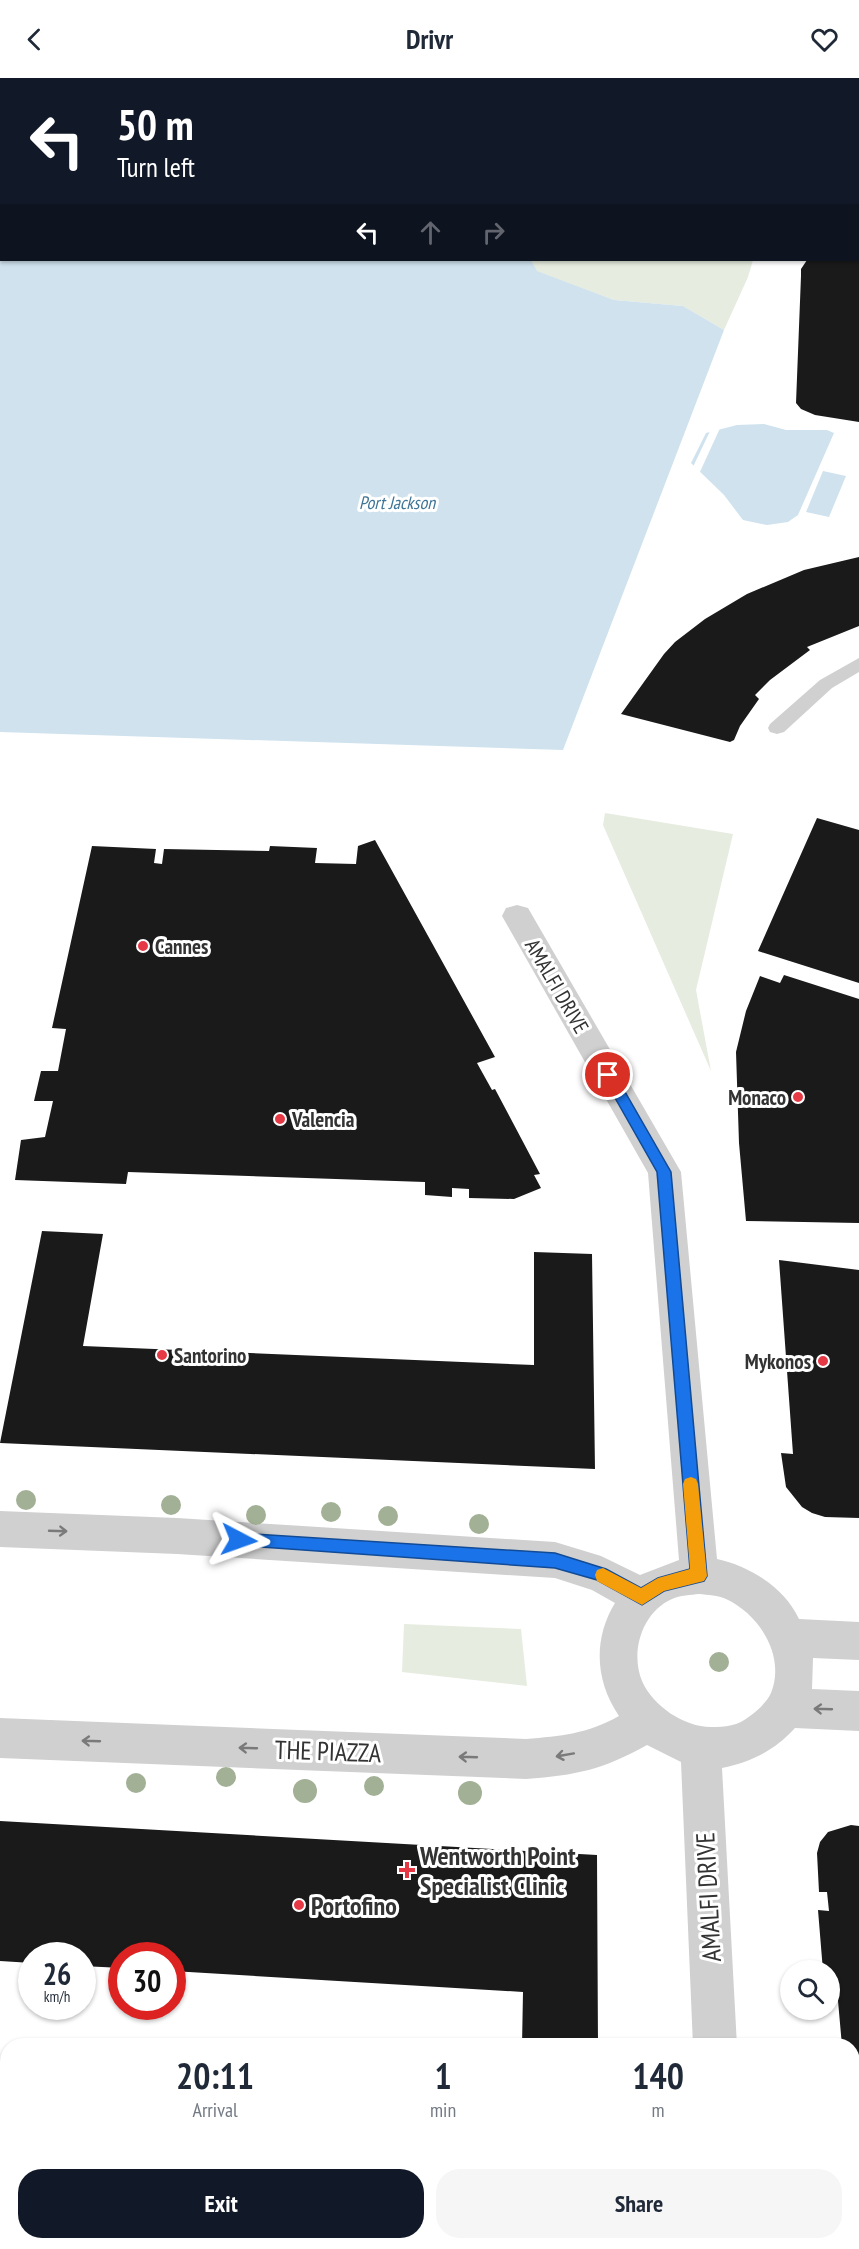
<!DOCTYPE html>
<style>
:root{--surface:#fff;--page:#f6f6f7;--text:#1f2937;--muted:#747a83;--accent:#111827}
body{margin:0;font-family:"PT Sans Narrow",sans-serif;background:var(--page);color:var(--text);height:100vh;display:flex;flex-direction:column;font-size:22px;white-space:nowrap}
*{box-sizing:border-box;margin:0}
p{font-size:20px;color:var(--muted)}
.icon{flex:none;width:33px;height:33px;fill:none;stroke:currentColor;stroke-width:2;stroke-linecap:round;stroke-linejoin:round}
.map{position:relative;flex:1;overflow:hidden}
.sheet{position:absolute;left:0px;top:1960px;width:860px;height:212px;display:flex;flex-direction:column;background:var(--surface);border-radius:24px 24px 0 0;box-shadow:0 2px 4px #0004}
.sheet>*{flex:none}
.hud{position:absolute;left:0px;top:0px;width:860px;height:183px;box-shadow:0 2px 4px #0004;background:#111827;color:#fff;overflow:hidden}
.controls{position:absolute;left:780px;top:1882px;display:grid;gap:12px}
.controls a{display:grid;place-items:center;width:60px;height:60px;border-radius:50%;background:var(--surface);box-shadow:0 2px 4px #0004;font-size:30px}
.speed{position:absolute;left:18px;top:1864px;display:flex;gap:12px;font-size:30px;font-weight:700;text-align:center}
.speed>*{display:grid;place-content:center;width:78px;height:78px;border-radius:50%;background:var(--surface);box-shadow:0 2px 4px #0004;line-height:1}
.speed small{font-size:15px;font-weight:400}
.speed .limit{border:9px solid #d22;background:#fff;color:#111}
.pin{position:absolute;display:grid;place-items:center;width:51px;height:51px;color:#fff;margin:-26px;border:3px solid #fff;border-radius:50%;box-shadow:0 2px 6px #0007}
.me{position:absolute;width:66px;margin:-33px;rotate:94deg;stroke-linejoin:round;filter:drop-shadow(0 0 4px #0008)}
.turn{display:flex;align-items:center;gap:21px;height:126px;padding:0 18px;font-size:27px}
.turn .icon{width:78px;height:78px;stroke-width:2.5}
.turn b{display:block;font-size:42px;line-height:51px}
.lanes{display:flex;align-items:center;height:57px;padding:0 18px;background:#0003;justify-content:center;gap:30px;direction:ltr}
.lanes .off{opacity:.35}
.eta{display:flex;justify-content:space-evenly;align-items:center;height:102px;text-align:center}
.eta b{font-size:36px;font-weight:700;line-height:42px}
.cta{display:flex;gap:12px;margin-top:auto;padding:12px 18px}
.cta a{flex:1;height:69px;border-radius:24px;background:var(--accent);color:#fff;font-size:24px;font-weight:700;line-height:69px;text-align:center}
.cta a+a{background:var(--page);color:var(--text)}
header{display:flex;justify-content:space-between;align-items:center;height:78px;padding:0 18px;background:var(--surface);font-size:27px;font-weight:700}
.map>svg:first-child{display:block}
.green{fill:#e6ecdf}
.water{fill:#cfe2ee}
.pier{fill:#fff}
.building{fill:#1a1a1a}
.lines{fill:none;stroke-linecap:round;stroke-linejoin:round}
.service{fill:#d0d0d0;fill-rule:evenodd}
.minor{fill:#d0d0d0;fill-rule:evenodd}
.tree{fill:#a2b095}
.oneway{stroke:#7a7a7a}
.route{fill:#1a73e8;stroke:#114b97;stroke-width:1.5}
.slow{fill:#f59e0b}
.poi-dot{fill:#e63946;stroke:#fff;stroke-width:2}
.labels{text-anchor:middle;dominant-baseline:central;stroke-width:6;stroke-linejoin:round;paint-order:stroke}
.far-water-label{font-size:18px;font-style:italic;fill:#3f7597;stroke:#fff}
.poi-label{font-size:21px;font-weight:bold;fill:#333;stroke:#fff;text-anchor:start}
.street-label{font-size:21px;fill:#333;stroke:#fff}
.near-street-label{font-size:26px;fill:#333;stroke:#fff}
.near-poi-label{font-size:26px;font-weight:bold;fill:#333;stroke:#fff;text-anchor:start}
</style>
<header><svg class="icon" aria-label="back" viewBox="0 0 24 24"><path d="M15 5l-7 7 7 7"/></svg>Drivr<svg class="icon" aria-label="heart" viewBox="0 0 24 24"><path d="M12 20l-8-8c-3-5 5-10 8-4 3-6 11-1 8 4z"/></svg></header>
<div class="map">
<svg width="859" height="2171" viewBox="0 0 859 2171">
<rect width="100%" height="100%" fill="#fff"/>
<path class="green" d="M531 182H753L748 199 724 252 683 228 614 222 536 193Z
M605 735 733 756 696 912 711 993 603 747Z
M404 1546 521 1551 527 1608 402 1594Z"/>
<path class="water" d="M0 0H859V125L858 2H2V182H531L537 193 614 222 683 228 724 252 563 672 0 654Z
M764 346 786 352H827L834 355 798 437 788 444 767 447 743 442 724 417 691 385 706 355 737 347Z
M823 393 846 398 829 439 806 434Z"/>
<path class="pier" d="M721 348 699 396H698L692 391 711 351Z"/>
<path class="building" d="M807 182H859V344L815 337 801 331 796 325 801 198V191Z
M859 479V548L807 569 810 572 770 602 755 617 759 621 740 648 734 662 730 664 621 636 664 576 675 564 705 541 747 516 804 492Z
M817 740 859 752V905L758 873Z
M375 762 495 979 477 985 492 1012 495 1011 540 1096 534 1097 541 1110 514 1121 469 1120V1111L452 1110V1119L425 1117V1104L128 1094 126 1106 15 1102 21 1062 45 1059 53 1023H34L41 993H58L66 951 52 950 92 768 156 771 154 785 162 786 164 771 269 773 270 768 317 770 315 785 356 786 358 768Z
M784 897 859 921V1145L746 1143 739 1065 736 974 746 933 760 898 780 905Z
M42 1153 103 1156 83 1268 534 1287V1174L592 1176 595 1391 0 1365Z
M779 1182 859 1192V1440L825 1439 812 1435 802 1429 786 1409 781 1375 793 1376Z
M0 1743 597 1777 598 1968H522L523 1914 172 1893V1878H122V1890L82 1888V1878H32V1885L0 1883Z
M851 1747 859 1748V2126H856L852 2079V1968H842L836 1900H830V1893H823L818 1832 829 1833 827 1814H819L817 1775 820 1764 828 1754Z
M0 2133H8V2164H301L348 2171H0Z"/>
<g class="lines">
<path class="service" d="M859 580V594L832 610 784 654 777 656 770 654 768 650 770 646 820 602Z"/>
<path class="minor" d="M517 827 528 830 681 1094 717 1481C750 1488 785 1510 799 1541L859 1544V1582L813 1580 812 1611 859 1613V1653L795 1650C775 1672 752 1684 722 1690L737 1968H693L681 1684 647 1667C602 1692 577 1697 526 1701L0 1680V1640L526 1661C561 1658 587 1656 619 1638 595 1603 593 1561 615 1525L592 1512 555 1500 177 1476 0 1469V1433L177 1440 555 1464 601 1478 640 1497 679 1482 648 1095 502 838 506 830ZM699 1516C708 1517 718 1517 726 1521 759 1536 786 1578 771 1615 767 1624 757 1633 750 1638 738 1648 725 1649 711 1649 684 1649 653 1628 642 1603 630 1574 642 1534 672 1521 680 1517 691 1517 699 1516Z
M700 2164H748V2171H700Z"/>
</g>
<g class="tree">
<circle cx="26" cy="1422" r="10"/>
<circle cx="171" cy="1427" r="10"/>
<circle cx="331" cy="1434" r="10"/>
<circle cx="256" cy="1437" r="10"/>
<circle cx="388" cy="1438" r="10"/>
<circle cx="479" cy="1446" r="10"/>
<circle cx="719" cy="1584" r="10"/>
<circle cx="226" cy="1699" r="10"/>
<circle cx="136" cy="1705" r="10"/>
<circle cx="374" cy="1708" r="10"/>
<circle cx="305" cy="1713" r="12"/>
<circle cx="470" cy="1715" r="12"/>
</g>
<defs><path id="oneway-shaft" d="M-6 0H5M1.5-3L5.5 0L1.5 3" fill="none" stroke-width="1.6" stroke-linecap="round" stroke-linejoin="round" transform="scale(1.5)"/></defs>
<g class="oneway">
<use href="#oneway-shaft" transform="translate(58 1453) rotate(2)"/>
<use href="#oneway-shaft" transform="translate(823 1631) rotate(-178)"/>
<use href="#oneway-shaft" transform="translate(91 1663) rotate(-178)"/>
<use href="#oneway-shaft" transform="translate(248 1670) rotate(-178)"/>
<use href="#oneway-shaft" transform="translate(565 1677) rotate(170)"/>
<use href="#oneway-shaft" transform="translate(468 1679) rotate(-178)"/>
</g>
<path class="route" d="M608 992 613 993 671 1094 707 1498 704 1503 664 1513 642 1527 597 1502 555 1490 234 1467 232 1462 234 1457 239 1455 555 1475 606 1491 641 1510 658 1500 690 1491 657 1094 602 997Z"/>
<path class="slow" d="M691 1399 696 1401 698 1406 707 1498 704 1503 664 1513 642 1527 597 1503 595 1497 597 1492 603 1490 641 1510 658 1500 690 1491 683 1406 685 1401Z"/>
<g class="poi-dot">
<circle cx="143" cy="868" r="6"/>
<circle cx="798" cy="1019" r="6"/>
<circle cx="280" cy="1041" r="6"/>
<circle cx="162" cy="1277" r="6"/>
<circle cx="823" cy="1283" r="6"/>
<path d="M404 1783h6v6h6v6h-6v6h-6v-6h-6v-6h6z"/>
<circle cx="299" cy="1827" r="6"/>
</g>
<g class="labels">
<g class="far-water-label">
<text x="397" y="424">Port Jackson</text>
</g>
<g class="poi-label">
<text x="155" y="868">Cannes</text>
<text x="786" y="1019" text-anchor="end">Monaco</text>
<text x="292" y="1041">Valencia</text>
<text x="174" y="1277">Santorino</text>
<text x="811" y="1283" text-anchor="end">Mykonos</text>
</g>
<g class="street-label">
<text transform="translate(557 908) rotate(60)">AMALFI DRIVE</text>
</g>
<g class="near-street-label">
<text transform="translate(328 1673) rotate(2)">THE PIAZZA</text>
<text transform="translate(708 1819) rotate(-93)">AMALFI DRIVE</text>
</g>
<g class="near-poi-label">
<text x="420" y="1777">Wentworth Point<tspan x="420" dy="30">Specialist Clinic</tspan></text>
<text x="311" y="1827">Portofino</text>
</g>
</g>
</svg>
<div class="controls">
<a><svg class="icon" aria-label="search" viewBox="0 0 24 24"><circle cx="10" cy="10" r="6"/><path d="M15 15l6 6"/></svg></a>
</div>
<div class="speed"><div>26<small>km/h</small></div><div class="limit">30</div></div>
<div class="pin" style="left:608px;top:997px;background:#d93025"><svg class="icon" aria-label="arrive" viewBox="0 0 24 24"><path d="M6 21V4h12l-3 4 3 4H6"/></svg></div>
<svg class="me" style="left:239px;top:1462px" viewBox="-20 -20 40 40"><path d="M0-17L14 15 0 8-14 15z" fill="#1a73e8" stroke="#fff" stroke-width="4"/></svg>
<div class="hud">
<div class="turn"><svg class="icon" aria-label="left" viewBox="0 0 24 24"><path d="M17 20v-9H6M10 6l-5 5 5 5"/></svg><div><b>50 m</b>Turn left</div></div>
<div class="lanes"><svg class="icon" aria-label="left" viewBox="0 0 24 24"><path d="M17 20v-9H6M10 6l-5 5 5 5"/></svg><svg class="icon off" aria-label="ahead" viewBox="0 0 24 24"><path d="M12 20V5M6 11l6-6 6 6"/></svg><svg class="icon off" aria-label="right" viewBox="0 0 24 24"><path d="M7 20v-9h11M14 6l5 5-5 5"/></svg></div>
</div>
<section class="sheet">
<div class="eta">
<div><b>20:11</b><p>Arrival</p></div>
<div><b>1</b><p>min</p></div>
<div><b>140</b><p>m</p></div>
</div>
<div class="cta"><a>Exit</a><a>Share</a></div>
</section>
</div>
